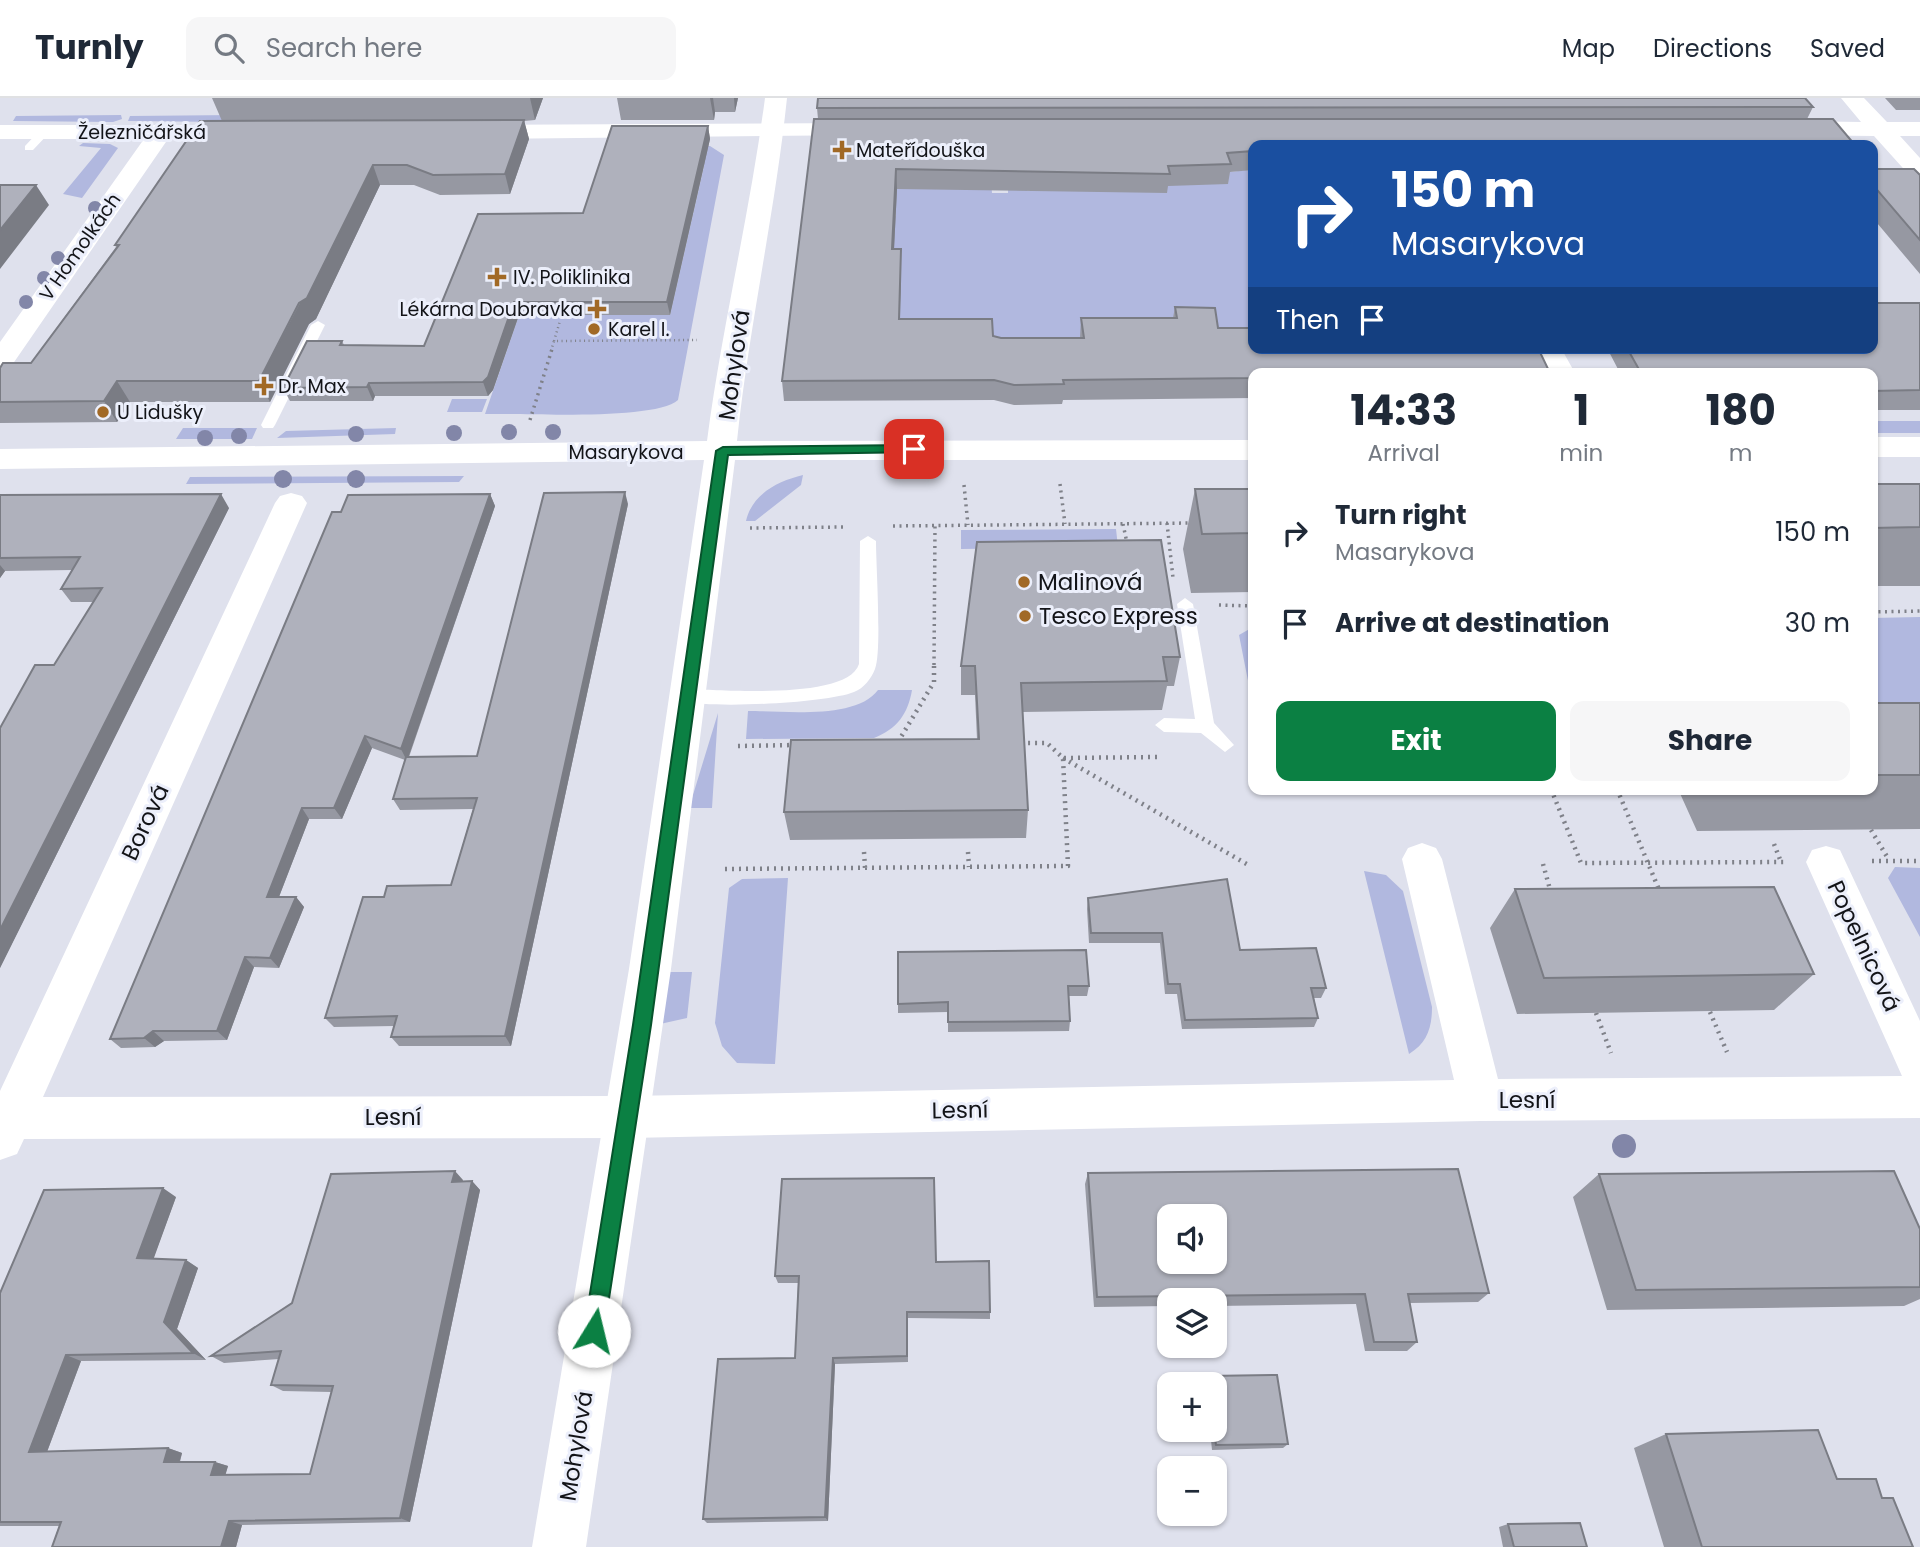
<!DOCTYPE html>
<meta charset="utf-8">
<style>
:root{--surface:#fff;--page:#f6f6f7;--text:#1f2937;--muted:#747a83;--line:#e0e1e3;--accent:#0b8043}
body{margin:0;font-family:Poppins,sans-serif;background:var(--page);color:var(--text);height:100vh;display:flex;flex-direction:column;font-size:26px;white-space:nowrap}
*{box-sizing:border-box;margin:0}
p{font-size:23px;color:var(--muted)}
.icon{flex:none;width:38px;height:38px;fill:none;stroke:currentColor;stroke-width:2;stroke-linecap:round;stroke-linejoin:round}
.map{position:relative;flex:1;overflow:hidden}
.sheet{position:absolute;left:1248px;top:270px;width:630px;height:427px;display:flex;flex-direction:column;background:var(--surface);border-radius:14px;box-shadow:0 2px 5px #0004}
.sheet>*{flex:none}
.top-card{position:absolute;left:1248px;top:42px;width:630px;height:214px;border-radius:14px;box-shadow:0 2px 5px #0004;background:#1a4fa0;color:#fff;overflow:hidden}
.buttons{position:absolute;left:1157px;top:1106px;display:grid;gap:14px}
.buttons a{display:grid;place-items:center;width:70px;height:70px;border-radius:14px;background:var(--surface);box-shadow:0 2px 5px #0004;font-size:35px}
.pin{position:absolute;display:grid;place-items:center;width:60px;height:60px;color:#fff;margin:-30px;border-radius:14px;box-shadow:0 4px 10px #0006}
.me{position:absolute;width:77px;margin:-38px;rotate:9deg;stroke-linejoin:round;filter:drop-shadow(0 0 5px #0008)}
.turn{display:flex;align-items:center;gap:24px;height:147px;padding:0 28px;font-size:32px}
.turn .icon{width:91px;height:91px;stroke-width:2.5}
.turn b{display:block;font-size:49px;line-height:60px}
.then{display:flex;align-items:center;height:66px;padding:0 28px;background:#0003;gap:14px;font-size:26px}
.eta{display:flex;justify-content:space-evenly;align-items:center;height:119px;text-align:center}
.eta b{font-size:42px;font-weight:700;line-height:49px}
.button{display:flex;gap:14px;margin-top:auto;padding:14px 28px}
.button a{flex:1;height:80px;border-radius:14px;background:var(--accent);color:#fff;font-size:28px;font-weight:700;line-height:80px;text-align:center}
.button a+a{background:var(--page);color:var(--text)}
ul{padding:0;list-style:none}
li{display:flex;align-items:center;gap:21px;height:91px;padding:0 28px}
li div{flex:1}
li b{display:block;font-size:26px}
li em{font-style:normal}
header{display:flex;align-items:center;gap:42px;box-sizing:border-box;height:98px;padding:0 35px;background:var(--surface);border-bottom:2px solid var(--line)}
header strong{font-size:33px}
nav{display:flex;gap:38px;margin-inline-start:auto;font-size:24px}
.search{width:490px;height:63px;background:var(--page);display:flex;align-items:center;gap:18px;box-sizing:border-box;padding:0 24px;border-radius:14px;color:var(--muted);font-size:26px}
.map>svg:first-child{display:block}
.green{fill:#b1b8df}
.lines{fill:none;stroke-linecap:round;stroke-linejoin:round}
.path-far2{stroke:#7f8189;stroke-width:2.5;stroke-dasharray:1 3.5;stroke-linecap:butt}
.path-far1{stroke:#7f8189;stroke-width:3.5;stroke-dasharray:2 4.5;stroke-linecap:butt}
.path{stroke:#7f8189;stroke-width:4.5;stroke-dasharray:2 5;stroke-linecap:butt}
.lane{fill:#fff;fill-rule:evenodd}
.street{fill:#fff;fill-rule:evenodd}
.secondary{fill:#fff;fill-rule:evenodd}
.tree{fill:#8286a8}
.wall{fill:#9698a2}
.shaded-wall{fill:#7a7c84}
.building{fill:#afb1bc;stroke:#7a7c84;stroke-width:2;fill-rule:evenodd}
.route{fill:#0b8043;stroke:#07532c;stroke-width:2}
.poi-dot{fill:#a16926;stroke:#eceffb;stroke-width:2.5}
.labels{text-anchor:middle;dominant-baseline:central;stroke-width:6;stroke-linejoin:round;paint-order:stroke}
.far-street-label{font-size:19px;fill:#131418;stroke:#eceffb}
.far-poi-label{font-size:19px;fill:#131418;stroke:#eceffb;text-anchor:start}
.street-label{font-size:23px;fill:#131418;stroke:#eceffb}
.poi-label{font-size:23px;fill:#131418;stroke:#eceffb;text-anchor:start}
</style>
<header>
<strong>Turnly</strong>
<div class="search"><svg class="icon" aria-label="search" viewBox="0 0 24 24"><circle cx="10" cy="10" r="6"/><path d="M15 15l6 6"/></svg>Search here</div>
<nav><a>Map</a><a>Directions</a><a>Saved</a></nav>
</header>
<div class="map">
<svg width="1920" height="1449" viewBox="0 0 1920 1449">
<rect width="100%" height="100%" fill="#dfe1ed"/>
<path class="green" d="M121 17 122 21 113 24 13 23 16 18Z
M235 17 228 24 128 23 130 18Z
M83 45 110 46 118 50 82 100 63 96 101 50 79 48Z
M903 46H952L953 91H967L966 66H978L979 70H990L992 95H1008V88L1004 87 1003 72H1031L1026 75 1027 93H1046L1044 71H1057L1058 79H1065L1064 71 1096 74V72L1149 74V71L1176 72V69L1229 71 1231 74 1253 71V250H1340L1346 268H1340L1342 275H1320L1316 262H1306L1304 258H1298V262L1250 259 1247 250H1220L1221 258 1203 254 1204 263 1153 259V263H1140L1139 259H1117L1114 240H1080L1082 265 1049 260 1048 265H1001L1000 259 992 258 991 241H960L959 261H946V264L847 268 849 211 876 210 874 249H896L901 171H881L879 192H883V198H864V193H851L852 179H859V171H801L805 159H836L838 134 851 133 852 127 837 126 838 119H876V125H890L891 119 896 118V107H887L886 112H861V97H868L869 84H863L864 69 870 68V63H902Z
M624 47 710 48 724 57 678 302C655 323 521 315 485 316L519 217H670L704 68H650Z
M452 301H487L482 314H447Z
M1872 323H1920V335H1873Z
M183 330H257L252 341H176Z
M396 330 395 336 277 340 286 333Z
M803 377 801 387 755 423H746C752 396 778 383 803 377Z
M464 378 459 384 186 386 190 379Z
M1116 431 1118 449 961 451V432Z
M1920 519V624H1873L1872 520Z
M1253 529V598H1251L1239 537Z
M878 592H912C908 616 897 631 874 640L746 641 748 613C783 613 856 622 878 592Z
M718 615 712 710H689Z
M1895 769 1920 770V839L1888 780Z
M1364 773 1386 777 1403 793 1432 909C1432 930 1427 945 1409 956Z
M788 780 775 966 737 965 722 948 715 925 729 790 742 781Z
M665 874H692L687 920 660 926Z"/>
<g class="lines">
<path class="path-far2" d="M554 243 560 223
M551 253 554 243 697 242"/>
<path class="path-far1" d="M530 322 552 251
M1060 386 1065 426
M964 387 968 427
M1167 425 1173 480
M1123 426 1127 445H1130
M893 428 1193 425
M750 430 843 429
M1219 507 1253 508
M1872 514 1920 513
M934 567 935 428"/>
<path class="path" d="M898 644 934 584V565
M738 648 795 647
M1063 660 1250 768
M1064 660 1157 659
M1551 691 1581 765 1786 764
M1617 691 1660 794
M1871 732 1889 762
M1774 746 1781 764
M864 754 865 770
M968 754 969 769
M1872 763H1920
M1543 766 1551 795
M725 771 1068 768 1063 660 1047 645H1021
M1710 914 1727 954
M1596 915 1611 955"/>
<path class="lane" d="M41 31 51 33 33 52H25V48Z
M318 223 325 227 275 327 273 330H263L261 327 311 227Z
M868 438 876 443C876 467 882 554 875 571 871 581 864 590 854 594 827 605 711 611 684 603L681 598 684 593 690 591C723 592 848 602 859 566L860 443Z
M1185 500 1193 506 1214 625 1234 647 1225 654 1201 635 1164 634 1155 627 1164 620 1195 621 1177 506Z"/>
<path class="street" d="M1841 0H1864L1887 24H1920V38H1900L1920 60V81L1911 79 1874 38 1789 37 1781 35 1777 30 1781 25 1789 23 1861 24Z
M864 25 872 27 876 32 872 37 473 41 465 39 461 34 465 29 473 27Z
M0 27H245L253 29 257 34 253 39 245 41H168L10 270 0 272V244L144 41H0Z
M1533 250H1561L1575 275H1547Z
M291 395 302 398 307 405 43 999 629 998 1454 982 1402 761 1408 750 1422 745 1436 750 1442 761 1498 981 1902 978 1806 764 1812 752 1826 748 1840 752 1920 923V1020L1481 1023 629 1040 24 1041 17 1056 0 1062V993L275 405 280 398Z"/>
<path class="secondary" d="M765 0H787C775 115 749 228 737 343L1253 342V362H735L671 871 586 1449H532L629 871 704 362 0 371V351L707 343C722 228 750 115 765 0Z
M1872 339H1920V359H1872Z"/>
</g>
<g class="tree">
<circle cx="95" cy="110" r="7"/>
<circle cx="58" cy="160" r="7"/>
<circle cx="44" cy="180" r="7"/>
<circle cx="26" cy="204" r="7"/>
<circle cx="509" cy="334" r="8"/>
<circle cx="553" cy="334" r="8"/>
<circle cx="454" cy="335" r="8"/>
<circle cx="356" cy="336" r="8"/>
<circle cx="239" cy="338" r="8"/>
<circle cx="205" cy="340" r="8"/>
<circle cx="283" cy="381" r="9"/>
<circle cx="356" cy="381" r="9"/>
<circle cx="1624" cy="1048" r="12"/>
</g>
<path class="wall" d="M212 0H543L535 22 524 23 529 41 510 96 440 97 414 87H380L316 221 309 226 270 304H130L117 324 0 325V270L31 265 116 149 115 147 222 23Z
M617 0H738L735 14H715L714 22H621Z
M1885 0H1920V12H1896Z
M1813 9 1807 21H818L817 10Z
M814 21 1253 47V72L1230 74 1228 86 1168 88 1167 95 897 91 894 151 901 170 900 221 1001 240H1080L1081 220H1173L1175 209 1218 230 1253 275V300L1063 302 1062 306 1014 307 994 302 784 303 782 283Z
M708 28 710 41 670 217H519L493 292 488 298H375L373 303H290L283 290 342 243 344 247 424 248 583 115Z
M1872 71 1920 77V176L1872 119Z
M1920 205V312H1872V275H1620L1607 250H1872Z
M1872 386H1920V488H1872Z
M1195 391H1253V494L1191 495 1183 451Z
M490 396 495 408 409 659 477 658 628 406 511 948H399L391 939 394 928 334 929 325 920 384 799 451 787 473 711 400 712 393 701 405 662 372 650 342 721H309L279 799H296L304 809 279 870 254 869 227 942 164 943 155 949 121 950 110 941 341 414Z
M0 397 229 410 0 870V630L54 567 93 504H71L61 491 72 472 5 473 0 480Z
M977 444 1180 559 1174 588H1167L1162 612 1022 614 1028 712 1026 740 790 742 784 714 977 641 975 597H961V568Z
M1872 605H1920V731L1697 733 1678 691H1872Z
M1515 791 1814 876 1774 912 1517 916 1490 830Z
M1088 800 1240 852 1326 890 1321 900H1314L1318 920 1314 929 1182 931 1177 896H1165L1160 845H1089L1087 811Z
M898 854 1089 888 1087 898H1069L1070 923 1069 933 948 934V914L898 915Z
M1088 1075 1489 1195 1478 1204 1410 1205 1417 1244 1407 1253H1365L1356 1206 1214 1208V1202H1169V1208L1094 1209 1085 1086Z
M1599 1076 1920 1131V1201L1904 1208 1607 1212 1573 1099Z
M463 1082V1084L472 1083 480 1092 410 1424 242 1427 236 1449H52L59 1428H0V1195L176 1099 153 1161 186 1162 198 1170 177 1231 206 1262 81 1263 47 1354 168 1350 182 1355 180 1364H215L228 1368 225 1377 310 1376 331 1294 283 1293 271 1287 279 1261 224 1265 211 1258 292 1205Z
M936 1164 990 1214V1221L908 1220V1264L835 1266 828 1423 707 1425 703 1421 795 1260 798 1185H778L775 1178Z
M1208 1278 1288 1346 1283 1350 1212 1352 1210 1332H1214V1286H1204V1284Z
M1666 1336 1837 1381 1882 1400 1913 1449H1664L1634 1350Z
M1508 1426 1587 1449H1503L1499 1429Z"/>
<path class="shaded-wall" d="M530 0H543L535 22Z
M710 0H713L715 14 714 22Z
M734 0H738L735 14Z
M524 22 529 41 510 96 505 76Z
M708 28 710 41 670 217 667 204Z
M373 67 380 87 316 221 309 226 270 304 259 283Z
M896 71 897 91 893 171 892 151Z
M36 87 49 107 0 171V132Z
M901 151V170L899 241V221Z
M514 204 519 217 493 292 488 298 483 284Z
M117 283 130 304 117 324 104 303Z
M369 285 375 298 373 303 367 289Z
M625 394 628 406 511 948 505 938Z
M221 396 229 410 0 870V832Z
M490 396 495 408 407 663 401 651Z
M0 467 5 473 0 480Z
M365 638 372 650 342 721 334 710Z
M302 710 309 721 275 809 267 799Z
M296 799 304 809 279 870 270 860Z
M245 859 254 869 227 942 217 933Z
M153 933 164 943 155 949 144 940Z
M455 1073 463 1082 460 1092 452 1084Z
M472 1083 480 1092 410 1424 400 1420Z
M163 1090 176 1099 151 1168 137 1160Z
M186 1162 198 1170 177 1231 206 1262 193 1255 164 1224Z
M66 1257 81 1263 45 1359 29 1354Z
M833 1260 835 1266 828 1423 825 1419Z
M168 1350 182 1355 178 1369 164 1364Z
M215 1364 228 1368 224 1382 211 1377Z
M229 1423 242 1427 236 1449H221Z"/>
<path class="building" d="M818 0H1805L1813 9 817 10Z
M814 21H1833L1855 47H1253V53L1227 55 1231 66 1168 68 1170 76 896 71 892 151H901L899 221H992L993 238 1001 240H1084L1081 220H1177L1175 209 1215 210 1218 230H1251L1253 235V250H1538L1550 275H1253V280L1063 282 1064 286 1014 287 994 282 782 283Z
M524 22 505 76 433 77 407 67H373L307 200 299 205 259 283H117L104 303 0 304V270L3 265H31L119 147H115L200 23Z
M612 28H708L667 204H514L488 279 483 284 369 285 367 289 283 290 307 243H342L340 247 424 248 478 116 583 115Z
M1872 71H1914L1920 77V142L1872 86Z
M0 87H36L0 132Z
M1872 205H1920V292L1872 293V275H1641L1627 250H1872Z
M1872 386H1920V429L1872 430Z
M1195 391H1253V435L1202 436Z
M625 394 505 938 391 939 397 918 325 920 363 799H384L387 788 451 787 477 700 393 701 406 659 477 658 544 395Z
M221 396 0 832V630L35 567H54L102 490 61 491 80 459 0 460V397Z
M490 396 401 651 365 638 334 710H302L267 799H296L270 860 245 859 217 933H153L144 940 110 941 332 414H341L348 397Z
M1161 442 1180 559H1163L1167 583 1021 585 1028 712 784 714 791 642 979 641 975 568H961L977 444Z
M1872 605H1920V677H1872Z
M1227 781 1240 852 1316 850 1326 890H1311L1318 920 1185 922 1180 886H1168L1162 835H1091L1088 800Z
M1774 789 1814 876 1544 880 1515 791Z
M1086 852 1089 888H1068L1070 923 948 924V904L898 906V854Z
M1458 1071 1489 1195 1408 1196 1417 1244H1374L1365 1196 1097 1199 1088 1075ZM1169 1118H1214V1164H1169Z
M455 1073 452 1084 472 1083 400 1420 229 1423 221 1449H52L61 1424H0V1195L44 1092 163 1090 137 1160 186 1162 164 1224 193 1255 66 1257 29 1354 168 1350 164 1364H215L211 1377 310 1376 333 1288 271 1287 281 1253 211 1258 292 1205 331 1076Z
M1894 1073 1920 1131V1189L1636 1192 1599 1076Z
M934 1080 936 1164 989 1163 990 1214H907V1258L833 1260 825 1419 703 1421 718 1261 795 1260 799 1178H775L782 1081Z
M1277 1277 1288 1346 1216 1347 1214 1332V1286H1209L1208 1278Z
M1818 1332 1837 1381H1876L1882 1400H1893L1913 1449H1702L1666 1336Z
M1580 1425 1587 1449H1514L1508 1426Z"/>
<path class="route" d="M914 347 919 348V354L728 357 651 927 604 1233 601 1241 594 1244 587 1241 584 1233 633 927 716 353 723 349Z"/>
<g class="poi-dot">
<path d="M838.5 41.5h7v7h7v7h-7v7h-7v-7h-7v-7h7z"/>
<path d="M493.5 168.5h7v7h7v7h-7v7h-7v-7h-7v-7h7z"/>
<path d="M593.5 200.5h7v7h7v7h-7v7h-7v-7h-7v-7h7z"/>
<circle cx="594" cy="231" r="7"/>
<path d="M260.5 277.5h7v7h7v7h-7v7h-7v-7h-7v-7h7z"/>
<circle cx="103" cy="314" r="7"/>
<circle cx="1024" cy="484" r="7"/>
<circle cx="1025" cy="518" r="7"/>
</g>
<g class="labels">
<g class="far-street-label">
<text x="142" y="34">Železničářská</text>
<text transform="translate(80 149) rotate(-55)">V Homolkách</text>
<text x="626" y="354">Masarykova</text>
</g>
<g class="far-poi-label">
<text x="856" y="52">Mateřídouška</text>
<text x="513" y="179">IV. Poliklinika</text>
<text x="583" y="211" text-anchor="end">Lékárna Doubravka</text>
<text x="608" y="231">Karel I.</text>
<text x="278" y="288">Dr. Max</text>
<text x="117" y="314">U Lidušky</text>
</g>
<g class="street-label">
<text transform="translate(734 267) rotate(-82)">Mohylová</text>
<text transform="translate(145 724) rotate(-65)">Borová</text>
<text transform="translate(1864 848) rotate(65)">Popelnicová</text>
<text x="1527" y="1002">Lesní</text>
<text transform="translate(960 1012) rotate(-1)">Lesní</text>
<text x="393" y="1019">Lesní</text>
<text transform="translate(576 1348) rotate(-81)">Mohylová</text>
</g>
<g class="poi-label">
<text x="1038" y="484">Malinová</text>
<text x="1039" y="518">Tesco Express</text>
</g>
</g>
</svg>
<div class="buttons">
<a><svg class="icon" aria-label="sound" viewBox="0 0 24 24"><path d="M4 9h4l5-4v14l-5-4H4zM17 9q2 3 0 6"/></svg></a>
<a><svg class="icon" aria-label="layers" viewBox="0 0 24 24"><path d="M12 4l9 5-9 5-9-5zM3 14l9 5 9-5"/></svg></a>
<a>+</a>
<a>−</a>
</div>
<div class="pin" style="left:914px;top:351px;background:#d93025"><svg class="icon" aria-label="arrive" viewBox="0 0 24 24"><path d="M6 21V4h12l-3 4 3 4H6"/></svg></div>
<svg class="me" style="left:594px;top:1233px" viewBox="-20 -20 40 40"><circle r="19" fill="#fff"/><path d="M0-13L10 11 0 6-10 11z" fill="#0b8043"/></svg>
<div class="top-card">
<div class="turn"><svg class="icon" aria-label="right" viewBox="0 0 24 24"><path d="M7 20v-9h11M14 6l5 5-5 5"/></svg><div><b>150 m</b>Masarykova</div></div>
<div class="then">Then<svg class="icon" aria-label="arrive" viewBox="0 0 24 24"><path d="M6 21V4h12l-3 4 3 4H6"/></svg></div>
</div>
<section class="sheet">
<div class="eta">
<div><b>14:33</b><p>Arrival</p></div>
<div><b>1</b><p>min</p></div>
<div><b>180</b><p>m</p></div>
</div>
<ul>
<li><svg class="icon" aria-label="right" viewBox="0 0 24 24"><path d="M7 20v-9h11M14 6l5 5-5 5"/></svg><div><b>Turn right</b><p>Masarykova</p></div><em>150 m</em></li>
<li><svg class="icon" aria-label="arrive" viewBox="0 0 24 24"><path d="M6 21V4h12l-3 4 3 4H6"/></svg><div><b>Arrive at destination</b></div><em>30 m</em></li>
</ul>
<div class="button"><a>Exit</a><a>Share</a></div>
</section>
</div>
